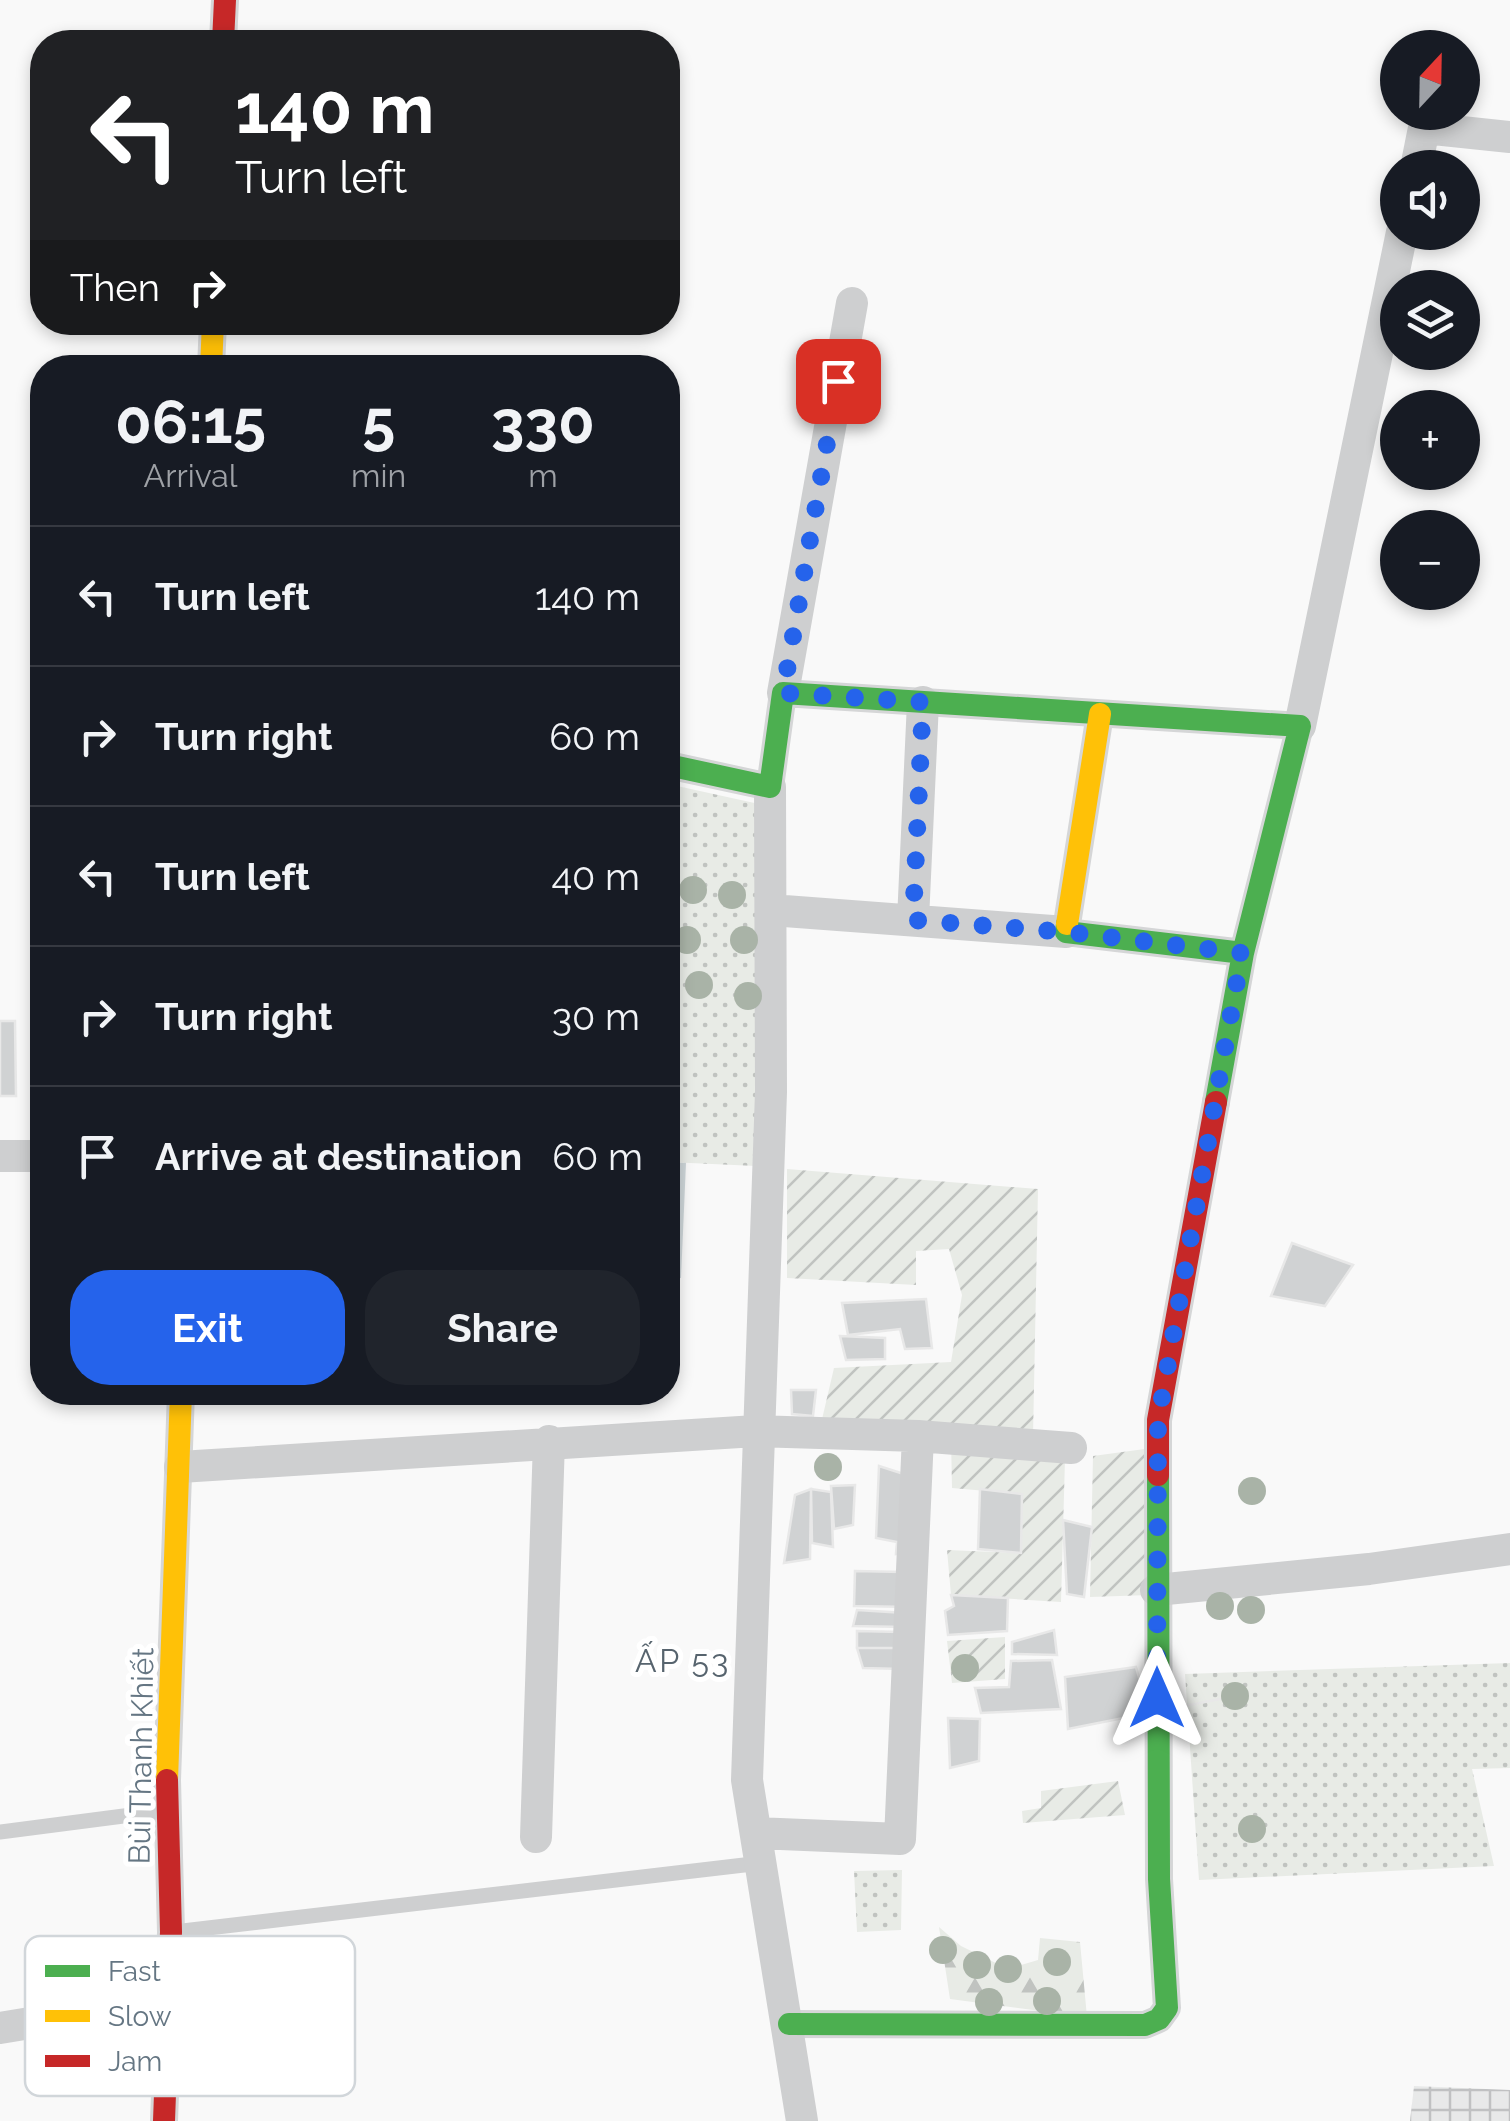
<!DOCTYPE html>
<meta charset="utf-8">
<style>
:root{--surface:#171b24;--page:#20242c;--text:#f1f3f6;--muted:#9ea1a6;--line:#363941;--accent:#2563eb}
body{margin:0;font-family:Raleway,sans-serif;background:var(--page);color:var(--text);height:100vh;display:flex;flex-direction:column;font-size:38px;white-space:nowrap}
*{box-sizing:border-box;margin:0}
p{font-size:32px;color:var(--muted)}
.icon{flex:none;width:55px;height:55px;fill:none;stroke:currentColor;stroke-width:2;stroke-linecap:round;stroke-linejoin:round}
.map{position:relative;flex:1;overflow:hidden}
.sheet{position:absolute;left:30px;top:355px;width:650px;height:1050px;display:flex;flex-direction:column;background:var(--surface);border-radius:40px;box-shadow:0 5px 15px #0003}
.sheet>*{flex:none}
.banner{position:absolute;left:30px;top:30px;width:650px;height:305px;border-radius:40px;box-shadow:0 5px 15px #0003;background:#202124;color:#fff;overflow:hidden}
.needle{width:65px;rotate:22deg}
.fabs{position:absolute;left:1380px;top:30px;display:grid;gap:20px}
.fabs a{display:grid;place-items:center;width:100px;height:100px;border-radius:50%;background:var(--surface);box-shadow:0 5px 15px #0003;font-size:50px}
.pin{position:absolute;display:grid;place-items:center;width:85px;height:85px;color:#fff;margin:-42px;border-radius:20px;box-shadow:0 5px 15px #0006}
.me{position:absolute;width:110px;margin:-55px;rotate:0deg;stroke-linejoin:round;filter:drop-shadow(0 0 8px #0008)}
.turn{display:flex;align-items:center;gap:35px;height:210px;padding:0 40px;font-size:45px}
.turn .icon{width:130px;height:130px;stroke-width:2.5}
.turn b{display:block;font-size:70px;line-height:85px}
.then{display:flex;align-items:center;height:95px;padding:0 40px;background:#0003;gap:20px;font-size:38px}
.eta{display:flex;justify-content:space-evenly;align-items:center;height:170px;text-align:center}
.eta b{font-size:60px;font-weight:700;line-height:70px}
.cta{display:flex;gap:20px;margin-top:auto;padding:20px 40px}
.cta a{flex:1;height:115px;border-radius:40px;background:var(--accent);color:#fff;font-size:40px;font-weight:700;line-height:115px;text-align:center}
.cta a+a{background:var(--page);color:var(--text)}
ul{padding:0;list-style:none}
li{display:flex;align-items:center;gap:30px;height:140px;padding:0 40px;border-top:2px solid var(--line)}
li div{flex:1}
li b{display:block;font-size:38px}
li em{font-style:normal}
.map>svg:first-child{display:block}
.industrial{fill:url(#industrial-grid)}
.forest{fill:url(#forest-firs)}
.park{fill:url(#park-dots)}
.garden{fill:url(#garden-furrows)}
.water{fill:#ced6d9}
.building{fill:#d0d2d3;stroke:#e8e8e8;stroke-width:2.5}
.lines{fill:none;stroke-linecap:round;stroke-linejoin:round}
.fast-casing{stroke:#d5d6d7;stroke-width:28}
.slow-casing{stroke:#d5d6d7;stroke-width:28}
.jam-casing{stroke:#d5d6d7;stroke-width:28}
.lane{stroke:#cecfd0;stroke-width:15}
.street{stroke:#cecfd0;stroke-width:32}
.fast{stroke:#4caf50;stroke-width:22}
.slow{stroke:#ffc107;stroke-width:22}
.jam{stroke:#c62828;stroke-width:22}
.tree{fill:#a9b3a7}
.route{stroke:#2563eb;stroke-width:18;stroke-dasharray:0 32.4}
.labels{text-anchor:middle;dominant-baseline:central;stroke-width:10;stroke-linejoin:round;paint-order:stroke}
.street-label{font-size:30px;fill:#657683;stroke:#fff}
.neighbourhood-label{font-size:32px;letter-spacing:2.5px;fill:#57646e;stroke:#fff}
.key{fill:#fff;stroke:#d1d6da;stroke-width:2.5}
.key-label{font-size:28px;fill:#657683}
</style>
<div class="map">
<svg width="1510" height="2121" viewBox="0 0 1510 2121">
<defs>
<pattern id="industrial-grid" width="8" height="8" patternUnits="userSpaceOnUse" patternTransform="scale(2.5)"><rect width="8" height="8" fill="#e8e9e9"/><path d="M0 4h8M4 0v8" fill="none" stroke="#c0c1c2"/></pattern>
<pattern id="forest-firs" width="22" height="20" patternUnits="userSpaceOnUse" patternTransform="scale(2.5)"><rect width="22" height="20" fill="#e8ebe6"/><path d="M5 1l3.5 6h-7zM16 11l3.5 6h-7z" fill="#c0c3c0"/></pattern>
<pattern id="park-dots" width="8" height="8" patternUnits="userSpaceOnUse" patternTransform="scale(2.5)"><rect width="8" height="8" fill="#e8ebe6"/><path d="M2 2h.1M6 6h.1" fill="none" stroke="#c0c3c0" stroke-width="1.8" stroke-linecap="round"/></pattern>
<pattern id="garden-furrows" width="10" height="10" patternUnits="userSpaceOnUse" patternTransform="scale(2.5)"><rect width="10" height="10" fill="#e8ebe6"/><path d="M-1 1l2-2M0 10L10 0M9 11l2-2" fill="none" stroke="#c0c3c0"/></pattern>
</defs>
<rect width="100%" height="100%" fill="#f9f9f9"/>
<path class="industrial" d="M1414 2086 1510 2090V2121H1410Z"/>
<path class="forest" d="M939 1927 961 1946 1008 1969 1038 1960 1040 1938 1080 1942 1087 2017 950 1999Z"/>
<path class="park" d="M668 784 759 804 756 1166 668 1162Z
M1510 1663V1768L1472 1769 1494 1866 1199 1880 1185 1674Z
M902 1870 901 1930 857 1932 854 1871Z"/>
<path class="garden" d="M787 1169 1038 1189 1033 1437 819 1432 834 1368 951 1362 962 1295 949 1249 916 1251V1285L787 1278Z
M951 1438 1065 1459 1061 1602 951 1595 947 1550 1021 1553 1022 1494 952 1488Z
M1152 1448 1150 1595 1090 1597 1093 1456Z
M1005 1637V1679L952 1683 947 1641Z
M1118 1781 1125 1815 1023 1823 1022 1811 1041 1808V1791Z"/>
<path class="water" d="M668 1162 686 1163 681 1278 668 1277Z"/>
<path class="building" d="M0 1021H15L16 1096H0Z
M1292 1243 1353 1265 1325 1306 1271 1296Z
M926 1299 932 1348 905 1349 900 1329 848 1335 842 1303Z
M840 1336 885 1338V1359L846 1360Z
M791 1390H816L813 1416 792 1414Z
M879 1466 910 1476 913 1552 896 1554 897 1542 876 1538Z
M855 1485 853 1525 834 1529 831 1486Z
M811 1489 831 1492 833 1547 812 1543Z
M811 1489 810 1559 784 1563 795 1495Z
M980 1489 1022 1494 1021 1553 978 1549Z
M1063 1520 1092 1527 1084 1597 1067 1594Z
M855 1571 903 1572 910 1607 854 1606Z
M951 1595 1008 1598 1007 1631 948 1635 945 1611 954 1606Z
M857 1610 905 1613 904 1627 853 1626Z
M1054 1630 1057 1655 1012 1654V1642Z
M857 1631 901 1632V1648H857Z
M857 1648H901L902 1669 863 1668Z
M1052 1660 1061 1709 981 1713 975 1688 1009 1687 1011 1661Z
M1136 1667 1149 1713 1235 1696 1068 1729 1065 1677Z
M948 1718 980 1719 979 1761 950 1768Z"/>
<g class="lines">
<defs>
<path id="fast" d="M668 765 770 787 783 693 1300 726 1243 953 1066 932 1067 924
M1216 1102 1243 953
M789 2024 1145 2025 1159 2019 1167 2008 1159 1879 1158 1475"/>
<path id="slow" d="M211 368 213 322
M1067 924 1100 714
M167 1780 181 1392"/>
<path id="jam" d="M223 42 225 0
M1158 1475V1420L1216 1102
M164 2121 171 1932 167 1780"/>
</defs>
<use href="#fast" class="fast-casing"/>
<use href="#slow" class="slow-casing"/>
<use href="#jam" class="jam-casing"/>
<path class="lane" d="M0 1832 162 1811
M174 1932 761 1863"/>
<path class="street" d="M1416 168 1424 128 1510 137
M783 693 852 303
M1300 726 1402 232
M770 787 771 1092 747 1780 802 2121
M771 910 1066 932
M913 920 923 702
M0 1156H42
M180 1467 756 1431 918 1436 1071 1448
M1156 1590 1369 1569 1510 1549
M756 1833 900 1839 918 1436
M536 1837 549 1441
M0 2028 170 2000"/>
<use href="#fast" class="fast"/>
<use href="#slow" class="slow"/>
<use href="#jam" class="jam"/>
</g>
<g class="tree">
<circle cx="693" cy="890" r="14"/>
<circle cx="732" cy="895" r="14"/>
<circle cx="687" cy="940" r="14"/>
<circle cx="744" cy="940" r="14"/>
<circle cx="699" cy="985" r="14"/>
<circle cx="748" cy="996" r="14"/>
<circle cx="828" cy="1467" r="14"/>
<circle cx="1252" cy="1491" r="14"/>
<circle cx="1220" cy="1606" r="14"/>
<circle cx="1251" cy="1610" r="14"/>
<circle cx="965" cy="1668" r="14"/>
<circle cx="1235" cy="1696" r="14"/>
<circle cx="1252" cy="1829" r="14"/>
<circle cx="943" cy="1950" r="14"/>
<circle cx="1057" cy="1962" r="14"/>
<circle cx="977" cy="1965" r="14"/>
<circle cx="1008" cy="1969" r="14"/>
<circle cx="1047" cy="2001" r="14"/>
<circle cx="989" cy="2002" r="14"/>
</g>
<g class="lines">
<path class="route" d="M838 381 783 693 923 702 913 920 1066 932 1242 953 1158 1420 1157 1698"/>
</g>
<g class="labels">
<g class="street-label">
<text transform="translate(141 1756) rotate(-89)">Bùi Thanh Khiết</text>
</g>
<g class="neighbourhood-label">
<text x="683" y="1660">ẤP 53</text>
</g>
</g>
<rect x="25" y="1936" width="330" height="160" rx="15" class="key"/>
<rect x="45" y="1965" width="45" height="12" fill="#4caf50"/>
<rect x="45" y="2010" width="45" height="12" fill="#ffc107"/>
<rect x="45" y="2055" width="45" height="12" fill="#c62828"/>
<g class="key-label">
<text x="108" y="1981">Fast</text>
<text x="108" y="2026">Slow</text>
<text x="108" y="2071">Jam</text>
</g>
</svg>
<div class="fabs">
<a><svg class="needle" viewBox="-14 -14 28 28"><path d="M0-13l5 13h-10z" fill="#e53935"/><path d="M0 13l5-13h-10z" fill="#9ea1a6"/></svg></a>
<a><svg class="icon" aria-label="sound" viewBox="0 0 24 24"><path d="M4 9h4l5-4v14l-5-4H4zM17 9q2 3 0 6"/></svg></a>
<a><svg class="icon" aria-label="layers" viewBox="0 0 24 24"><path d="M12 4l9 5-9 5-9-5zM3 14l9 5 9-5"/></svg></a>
<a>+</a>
<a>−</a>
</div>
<div class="pin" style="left:838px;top:381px;background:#d93025"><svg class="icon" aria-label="arrive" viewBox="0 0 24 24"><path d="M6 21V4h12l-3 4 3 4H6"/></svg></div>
<svg class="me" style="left:1157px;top:1698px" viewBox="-20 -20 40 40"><path d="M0-17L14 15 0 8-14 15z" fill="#2563eb" stroke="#fff" stroke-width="4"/></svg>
<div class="banner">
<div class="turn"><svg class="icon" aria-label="left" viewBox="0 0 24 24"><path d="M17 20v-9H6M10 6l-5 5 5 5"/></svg><div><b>140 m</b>Turn left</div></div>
<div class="then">Then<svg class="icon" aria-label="right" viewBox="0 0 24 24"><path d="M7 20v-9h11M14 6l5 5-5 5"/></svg></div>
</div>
<section class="sheet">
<div class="eta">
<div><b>06:15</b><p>Arrival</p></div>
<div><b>5</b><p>min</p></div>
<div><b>330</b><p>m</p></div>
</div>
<ul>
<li><svg class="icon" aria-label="left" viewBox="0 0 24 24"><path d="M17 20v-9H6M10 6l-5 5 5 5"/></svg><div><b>Turn left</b></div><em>140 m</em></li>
<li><svg class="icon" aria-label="right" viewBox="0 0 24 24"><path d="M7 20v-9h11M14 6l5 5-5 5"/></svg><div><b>Turn right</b></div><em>60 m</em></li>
<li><svg class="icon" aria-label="left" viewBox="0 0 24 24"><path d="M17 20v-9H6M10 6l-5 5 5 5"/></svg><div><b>Turn left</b></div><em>40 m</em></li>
<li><svg class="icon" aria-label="right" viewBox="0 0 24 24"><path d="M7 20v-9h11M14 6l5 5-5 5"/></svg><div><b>Turn right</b></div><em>30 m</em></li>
<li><svg class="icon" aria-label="arrive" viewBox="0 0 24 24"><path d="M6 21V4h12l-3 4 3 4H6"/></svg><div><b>Arrive at destination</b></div><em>60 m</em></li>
</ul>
<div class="cta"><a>Exit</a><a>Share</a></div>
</section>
</div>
